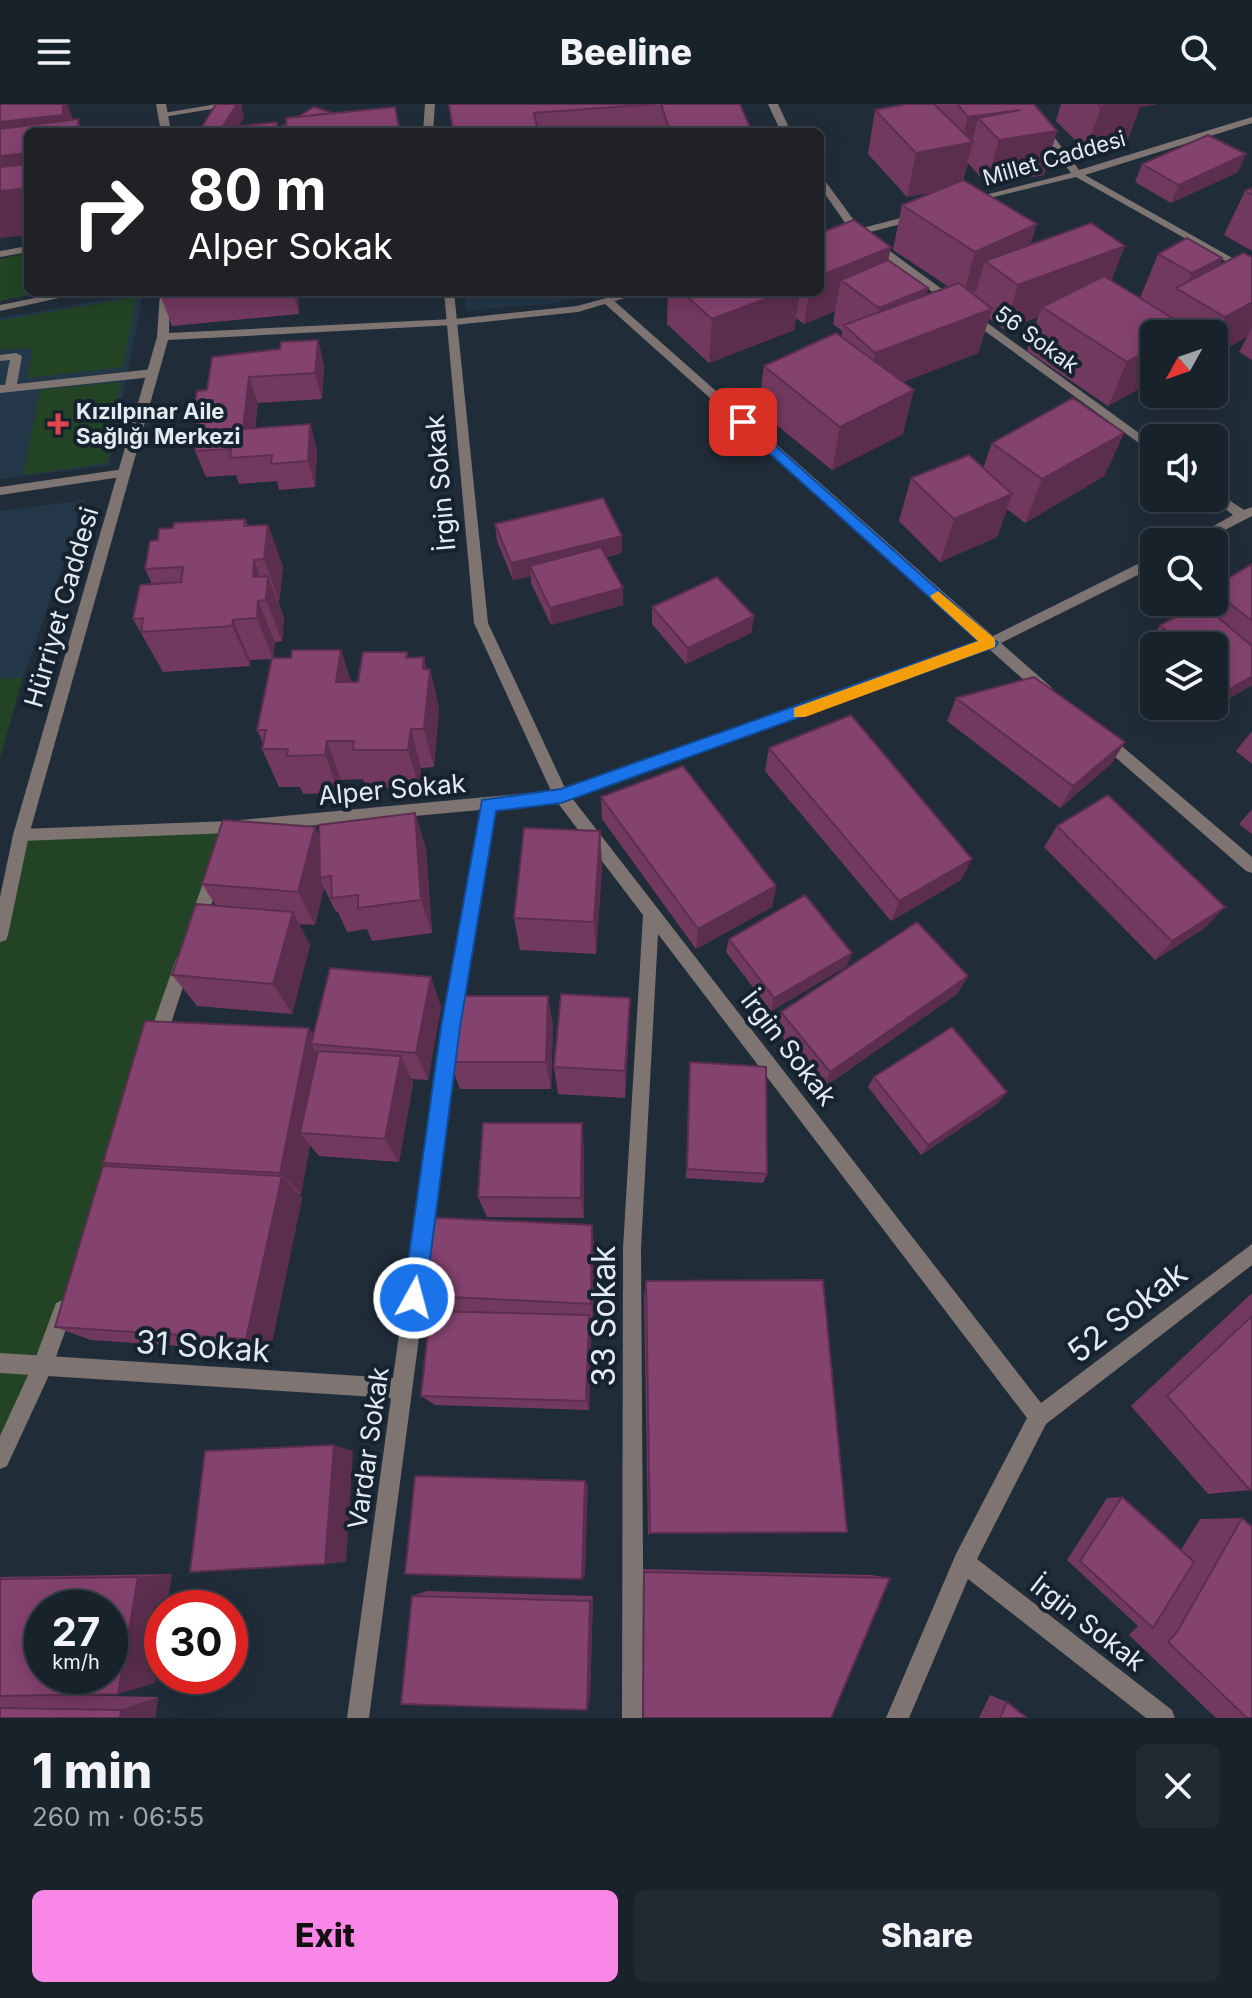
<!DOCTYPE html>
<meta charset="utf-8">
<style>
:root{--surface:#18222b;--page:#212a33;--text:#f1f3f6;--muted:#9fa4a9;--line:#363f47;--accent:#f987e8}
body{margin:0;font-family:Inter,sans-serif;background:var(--page);color:var(--text);height:100vh;display:flex;flex-direction:column;font-size:30px;white-space:nowrap}
*{box-sizing:border-box;margin:0}
p{font-size:26px;color:var(--muted)}
.icon{flex:none;width:44px;height:44px;fill:none;stroke:currentColor;stroke-width:2;stroke-linecap:round;stroke-linejoin:round}
.map{position:relative;height:1614px;overflow:hidden}
.details{display:flex;flex-direction:column;background:var(--surface);flex:1}
.details>*{flex:none}
.banner{position:absolute;left:24px;top:24px;width:800px;height:168px;border-radius:12px;box-shadow:0 4px 20px #0003,0 0 0 2px var(--line);background:#202124;color:#fff;overflow:hidden}
.needle{width:52px;rotate:230deg}
.tools{position:absolute;left:1140px;top:216px;display:grid;gap:16px}
.tools a{display:grid;place-items:center;width:88px;height:88px;border-radius:12px;background:var(--surface);box-shadow:0 4px 20px #0003,0 0 0 2px var(--line);font-size:40px}
.speed{position:absolute;left:24px;top:1486px;display:flex;gap:16px;font-size:40px;font-weight:700;text-align:center}
.speed>*{display:grid;place-content:center;width:104px;height:104px;border-radius:50%;background:var(--surface);box-shadow:0 4px 20px #0003,0 0 0 2px var(--line);line-height:1}
.speed small{font-size:20px;font-weight:400}
.speed .limit{border:12px solid #d22;background:#fff;color:#111}
.pin{position:absolute;display:grid;place-items:center;width:68px;height:68px;color:#fff;margin:-34px;border-radius:16px;box-shadow:0 4px 12px #0006}
.me{position:absolute;width:88px;margin:-44px;rotate:7deg;stroke-linejoin:round;filter:drop-shadow(0 0 6px #0008)}
.turn{display:flex;align-items:center;gap:28px;height:168px;padding:0 32px;font-size:36px}
.turn .icon{width:104px;height:104px;stroke-width:2.5}
.turn b{display:block;font-size:56px;line-height:68px}
.round{display:grid;place-items:center;flex:none;width:84px;height:84px;border-radius:12px;background:var(--page)}
.summary{display:flex;align-items:center;justify-content:space-between;height:136px;padding:0 32px}
h1{font-size:48px;font-weight:800;line-height:60px}
.cta{display:flex;gap:16px;margin-top:auto;padding:16px 32px}
.cta a{flex:1;height:92px;border-radius:12px;background:var(--accent);color:#111;font-size:32px;font-weight:800;line-height:92px;text-align:center}
.cta a+a{background:var(--page);color:var(--text)}
header{display:flex;justify-content:space-between;align-items:center;height:104px;padding:0 32px;background:var(--surface);font-size:36px;font-weight:800}
.map>svg:first-child{display:block}
.built{fill:#243748}
.green{fill:#224425}
.lines{fill:none;stroke-linecap:round;stroke-linejoin:round}
.service{fill:#7e7472;fill-rule:evenodd}
.minor{fill:#7e7472;fill-rule:evenodd}
.tertiary{fill:#7e7472;fill-rule:evenodd}
.wall{fill:#72395f}
.shaded-wall{fill:#5c2e4e}
.building{fill:#84426f;stroke:#5c2e4e;stroke-width:2;fill-rule:evenodd}
.route{fill:#1a73e8;stroke:#114b97;stroke-width:2}
.slow{fill:#f59e0b}
.health-dot{fill:#e0444e;stroke:#16232e;stroke-width:3}
.labels{text-anchor:middle;dominant-baseline:central;stroke-width:8;stroke-linejoin:round;paint-order:stroke}
.far-street-label{font-size:22px;fill:#e2eaf2;stroke:#16232e}
.far-poi-label{font-size:22px;font-weight:bold;fill:#e2eaf2;stroke:#16232e;text-anchor:start}
.street-label{font-size:26px;fill:#e2eaf2;stroke:#16232e}
.near-street-label{font-size:32px;fill:#e2eaf2;stroke:#16232e}
</style>
<header><svg class="icon" aria-label="menu" viewBox="0 0 24 24"><path d="M4 6h16M4 12h16M4 18h16"/></svg>Beeline<svg class="icon" aria-label="search" viewBox="0 0 24 24"><circle cx="10" cy="10" r="6"/><path d="M15 15l6 6"/></svg></header>
<div class="map">
<svg width="1252" height="1614" viewBox="0 0 1252 1614">
<rect width="100%" height="100%" fill="#202d39"/>
<path class="built" d="M464 188H598L551 200 467 206Z
M143 189 109 361 0 375V214Z
M86 396 23 573 0 575V407Z"/>
<path class="green" d="M28 149V188H44L0 197V155Z
M136 193 123 263 27 274 33 244 0 246V217Z
M121 278 107 359 23 371 40 286Z
M23 573 0 655V575Z
M230 723 43 1262 0 1355V831L21 731Z"/>
<g class="lines">
<path class="service" d="M16 249 22 252 17 280 153 265 159 269 153 273 0 289V281H5L10 256 0 257V251Z
M214 764 220 766 222 771 204 821 202 826 196 828 190 826 188 821 206 771 208 766Z
M183 851 189 853 191 858 165 938 162 944 156 946 150 944 147 938 175 858 177 853Z
M63 1196 70 1199 73 1206 50 1269 7 1362 0 1365V1332L34 1258 56 1199Z"/>
<path class="minor" d="M217 0H243L163 13 158 10Z
M425 0H435L433 28H423Z
M768 0H778L791 28H781Z
M820 73 823 74 861 126 957 196V200H949L853 130 820 83Z
M28 142V148L0 153V147Z
M65 188H86L0 207V201Z
M444 188H454L488 519 565 684 981 537 604 199V195H612L993 532 1154 452V463L1001 539 1051 583 1053 587 1051 591H1041L989 545 572 694 1041 1299 1252 1140V1161L1046 1320 977 1455 1172 1606 1175 1614H1146L968 1475 909 1614H886L956 1450 1027 1314 658 830 641 1144 644 1614H622L623 1144 643 811 557 698 495 704 458 923 431 1134 429 1141 422 1143 415 1141 413 1134 442 923 480 706 230 729 21 737 16 736 13 731 16 726 21 725 230 717 551 687 474 519Z
M967 210H975L1154 340V350L967 214Z
M124 365 128 366V372L0 391V383Z
M1214 386 1244 406 1252 403V412L1202 438H1185L1233 411 1211 394H1214Z
M1104 629 1109 631 1252 753V769L1246 767 1099 639 1097 635Z
M417 1163 424 1166 427 1173 369 1614H347L391 1294 0 1269V1249L393 1274 407 1173 410 1166Z"/>
<path class="tertiary" d="M156 0H166L171 28H161Z
M1019 0H1029L1079 66 1252 13V19L1085 71 1252 165V172L1076 73 969 99V95L1071 69Z
M920 109 925 112 924 114 820 141V135Z
M160 188H170L169 229 454 215 577 202 628 188H645L578 208 454 221 168 236 29 731 8 831 6 836 0 838V793L13 731 157 233Z"/>
</g>
<path class="wall" d="M449 0H740L750 23 749 28H661L660 26 628 28H453Z
M907 0H1034L1057 27 1044 71 987 80 968 59 963 76 1030 140 1111 176 1140 194 1158 150 1222 154 1219 162 1252 153V256L1239 248 1247 233 1214 251V230H1154L1108 302 1027 247 1038 213 1004 226 989 214 978 249 903 278V330L832 366 758 306 764 262 842 232V227L833 220 835 207 804 220 796 214 794 226 709 259 667 220 668 188H820V129L888 156 926 191 949 183 893 146 902 101 934 88 907 93 868 50 875 6Z
M1061 0H1157L1140 3 1126 40 1086 47 1056 17Z
M1246 50 1238 68 1171 99 1135 78 1142 60Z
M1252 84V147L1224 131 1245 87Z
M159 188H298L299 210 172 222Z
M318 236 324 262 322 295 258 299 255 324 310 320 317 347 315 383 279 386 277 377 239 380 236 371 206 373 195 347 198 324 193 311 207 286 280 245Z
M1124 329 1104 372 1025 419 1007 405 997 433 940 458 899 417 911 374 983 364 992 339Z
M245 415 248 422 268 421 283 463 279 497H278L284 514 282 537 275 538 273 554H291L341 546 351 578H358L407 548 408 554 427 565H430L439 605 434 663 421 664 419 684H366L363 675 341 676 339 689 303 690 300 683H279L262 645 263 639 257 626 271 555 250 556V562L163 568 133 515 152 480 145 465 158 436Z
M495 420 622 432V449L607 453 623 501 551 521 531 479V472L513 476 497 437Z
M1252 460V581L1218 601 1214 597V542H1155L1150 538 1160 521 1201 500 1202 498H1214V483Z
M652 503 754 512 751 529 686 560 652 520Z
M956 594 1125 638 1111 660 1060 704 947 617Z
M1252 627V660L1236 647Z
M769 644 961 776 891 817 765 667Z
M601 693 776 782 772 803 696 845 602 715Z
M1252 705V730L1239 720Z
M415 709 426 745 432 829 372 837 367 825 347 828 338 808H336L324 784 315 821 299 820 310 841 292 910 197 902 172 871 216 802 202 780 319 732Z
M1057 722 1206 823 1155 856 1044 743Z
M600 727 602 763 596 850 520 846 514 814Z
M729 835 847 862 771 907 726 848Z
M968 872 957 890 823 984 776 925 781 908Z
M431 873 441 903 428 976 411 975 413 979 399 1058 319 1052 310 1041 301 1090H299L302 1094 270 1248 91 1236 55 1223 109 1063 103 1059 309 924 313 931Z
M548 892 553 922 551 985H460L450 958Z
M630 894 629 923 625 994 558 990 554 963Z
M690 958 767 1070 763 1079 686 1074 689 970Z
M874 973 1007 988 998 999 921 1051 868 983Z
M584 1043V1114L487 1113 478 1093Z
M594 1140 593 1215 589 1214 591 1225 589 1306 435 1301 421 1292 459 1208 426 1206 413 1191Z
M646 1177 847 1428 648 1430 644 1193Z
M1252 1189V1385L1250 1386 1208 1390 1131 1302Z
M1122 1393 1181 1446 1200 1415 1242 1414 1252 1614H1216L1129 1531 1138 1522 1067 1456 1107 1394Z
M643 1465 871 1471 890 1474 831 1614H642Z
M172 1470 162 1504V1534L155 1579 59 1591 158 1593 155 1614H0V1473Z
M427 1487 593 1492 590 1593 412 1492Z
M990 1591 1007 1598 1027 1614H979Z"/>
<path class="shaded-wall" d="M0 0H67L78 28H28V131L0 134Z
M237 0H241L244 13 236 28H220Z
M1117 0H1157L1140 3 1126 40 1086 47 1101 3Z
M1020 6 1057 27 1044 71 987 80 999 36 978 14 962 82 907 93 916 49 961 41 968 13Z
M78 15 83 28H79Z
M1246 50 1238 68 1171 99 1179 81Z
M1037 120 1023 165 985 157 977 186 963 193 975 148Z
M1125 142 1108 186 1042 203 1038 213 1004 226 1018 181Z
M891 143 882 187 841 176 835 207 804 220 809 188H820V172Z
M1222 154 1201 198 1183 188 1192 169Z
M928 184 917 228 871 245 879 204Z
M293 188H298L299 210Z
M783 188H800L794 226 709 259 712 215Z
M1252 198V223L1247 233 1214 251V235L1225 213Z
M992 205 978 249 865 293 875 249Z
M318 236 324 262 322 295 315 269Z
M1154 244V277L1108 302 1127 258Z
M249 273 258 299 252 351 243 325Z
M914 286 903 330 832 366 840 323Z
M310 320 317 347 315 383 308 357Z
M1124 329 1104 372 1025 419 1042 375Z
M1012 390 997 433 940 458 954 415Z
M268 421 283 463 279 497 264 455Z
M622 432V449L534 471 530 462 531 472 513 476 511 459Z
M254 456 267 490 268 472 284 514 282 537 266 496 253 473Z
M623 484V501L551 521 550 504Z
M258 497 275 538 273 555 257 514Z
M754 512 751 529 686 560 688 544Z
M233 516 250 556V562L232 522Z
M341 546 354 586 336 578Z
M424 553 429 575 430 565 439 605 434 663 424 625 423 565Z
M1252 572V581L1218 601 1230 585Z
M411 625 421 664 419 684 408 646Z
M327 637 341 676 339 689 325 651Z
M1125 638 1111 660 1060 704 1073 682Z
M415 709 426 745 432 829 421 796Z
M315 723 331 759 320 774 324 784 315 821 298 788Z
M600 727 602 763 596 850 594 818Z
M972 755 961 776 891 817 899 797Z
M776 782 772 803 696 845 698 825Z
M1225 803 1206 823 1155 856 1172 837Z
M293 808 310 841 292 910 273 880Z
M852 849 847 862 771 907 774 894Z
M968 872 957 890 823 984 830 968Z
M431 873 441 903 428 976 416 949Z
M548 892 553 922 551 985 546 958Z
M630 894 629 923 625 994V967Z
M309 924 319 941 311 940 325 961 300 1029 310 1041 301 1090 280 1069Z
M401 952 413 979 399 1058 385 1035Z
M1007 988 998 999 921 1051 928 1041Z
M582 1019 584 1043V1114L581 1094Z
M282 1072 302 1094 270 1248 246 1235Z
M592 1121 594 1140 593 1215 591 1200Z
M589 1211 591 1225 589 1306 586 1297Z
M334 1341 353 1347 346 1458 325 1460Z
M585 1377 588 1381 585 1472 582 1475Z
M172 1470 167 1504H162V1534L155 1579 118 1590 138 1473Z
M593 1492 590 1593 587 1606 590 1497Z
M158 1593 155 1614H120L121 1606Z"/>
<path class="building" d="M0 0H63V11L0 18Z
M216 0H237L222 24 200 26Z
M449 0H655L534 9 538 28H453Z
M661 0H740L750 23 670 28Z
M907 0H934L973 38 916 49 875 6Z
M957 0H1034L1057 27 999 36 978 14 1020 6 968 13Z
M1098 0H1118L1101 3Z
M314 3 332 9 297 13Z
M395 3 400 28H287L286 14Z
M78 15 79 28H28V49L0 52V25Z
M277 18 278 28H181Z
M286 20 287 28H280L279 24Z
M1208 31 1246 50 1179 81 1142 60Z
M28 60V84L0 87V63Z
M963 76 1037 120 975 148 902 101Z
M1252 84V91L1245 87Z
M854 116 891 143 820 172V129Z
M1091 119 1125 142 1018 181 985 157Z
M1187 134 1222 154 1192 169 1158 150Z
M1243 149 1252 153V198L1225 213 1176 184Z
M888 156 928 184 879 204 841 176Z
M1104 172 1190 225 1180 230H1154V244L1127 258 1042 203Z
M959 179 992 205 875 249 844 221Z
M682 188H783L712 215Z
M836 229 914 286 840 323 764 262Z
M318 236 315 269 249 273 243 325 310 320 308 357 271 360 272 351 230 354 231 345 195 347 200 311H193L197 287 207 286 212 253 280 245 281 238Z
M1073 294 1124 329 1042 375 992 339Z
M969 351 1012 390 954 415 911 374Z
M603 394 622 432 511 459 495 420Z
M245 415 244 422 268 421 264 455 254 456 253 473 268 472 266 496 258 497 257 514 233 516 232 522 141 528 143 514 133 515 140 481 181 478 183 463 145 465 150 437 158 436 159 425 173 424 174 419Z
M601 443 623 484 550 504 530 462Z
M1252 460V517L1214 487V483Z
M717 473 754 512 688 544 652 503Z
M1202 500 1252 542V572L1230 585 1214 570V542H1183L1160 521Z
M292 546H341L336 578H358L363 548H407L406 554 424 553 423 565H430L424 625H411L408 646H353L354 637H327L325 651 287 652 288 645H262L266 626H257L272 554H291Z
M1034 573 1125 638 1073 682 956 594Z
M851 611 972 755 899 797 769 644Z
M683 662 776 782 698 825 601 693Z
M1108 691 1225 803 1172 837 1057 722Z
M415 709 421 796 358 804V791L332 794 331 772 320 774 319 721Z
M223 716 315 723 298 788 202 780Z
M524 724 600 727 594 818 514 814Z
M805 791 852 849 774 894 729 835Z
M196 800 293 808 273 880 172 871Z
M917 818 968 872 830 968 781 908Z
M330 864 431 873 416 949 311 940Z
M561 890 630 894 625 967 554 963Z
M455 892H548L546 958H450Z
M145 917 309 924 280 1069 103 1059Z
M952 923 1007 988 928 1041 874 973Z
M318 947 401 952 385 1035 300 1029Z
M690 958 766 963 767 1070 687 1065Z
M483 1019H582L581 1094 478 1093Z
M103 1062 282 1072 246 1235 55 1223Z
M421 1113 592 1121 591 1200 413 1191Z
M823 1176 847 1428 650 1429 646 1177Z
M430 1207 589 1211 586 1297 421 1292Z
M1252 1212V1385L1250 1386 1167 1292Z
M334 1341 325 1460 190 1468 205 1347Z
M415 1372 585 1377 582 1475 405 1470Z
M1122 1393 1194 1458 1153 1524 1080 1457Z
M1242 1414 1252 1423V1614H1247L1168 1538 1177 1528Z
M644 1468 890 1474 831 1614H643Z
M138 1473 118 1590 0 1592V1475ZM42 1504H110V1572H42Z
M412 1492 590 1497 587 1606 401 1600Z
M1007 1598 1027 1614H1000Z
M0 1604 121 1606 120 1614H0Z"/>
<path class="route" d="M743 313 998 539 995 543 561 699 496 707 460 923 425 1194 422 1202 414 1205 407 1202 403 1194 441 923 482 696 561 685 978 537 738 321V315Z"/>
<path class="slow" d="M938 487 995 535V543L805 613H794V604L978 537 933 496 930 492Z"/>
<path class="health-dot" d="M54 308h8v8h8v8h-8v8h-8v-8h-8v-8h8z"/>
<g class="labels">
<g class="far-street-label">
<text transform="translate(1054 54) rotate(-16)">Millet Caddesi</text>
<text transform="translate(1037 235) rotate(36)">56 Sokak</text>
</g>
<g class="far-poi-label">
<text x="76" y="307">Kızılpınar Aile<tspan x="76" dy="25">Sağlığı Merkezi</tspan></text>
</g>
<g class="street-label">
<text transform="translate(440 379) rotate(-95)">İrgin Sokak</text>
<text transform="translate(61 503) rotate(-74)">Hürriyet Caddesi</text>
<text transform="translate(392 685) rotate(-5)">Alper Sokak</text>
<text transform="translate(789 944) rotate(52)">İrgin Sokak</text>
<text transform="translate(368 1344) rotate(-82)">Vardar Sokak</text>
<text transform="translate(1088 1519) rotate(38)">İrgin Sokak</text>
</g>
<g class="near-street-label">
<text transform="translate(1127 1208) rotate(-38)">52 Sokak</text>
<text transform="translate(603 1212) rotate(-90)">33 Sokak</text>
<text transform="translate(203 1242) rotate(4)">31 Sokak</text>
</g>
</g>
</svg>
<div class="tools">
<a><svg class="needle" viewBox="-14 -14 28 28"><path d="M0-13l5 13h-10z" fill="#e53935"/><path d="M0 13l5-13h-10z" fill="#9fa4a9"/></svg></a>
<a><svg class="icon" aria-label="sound" viewBox="0 0 24 24"><path d="M4 9h4l5-4v14l-5-4H4zM17 9q2 3 0 6"/></svg></a>
<a><svg class="icon" aria-label="search" viewBox="0 0 24 24"><circle cx="10" cy="10" r="6"/><path d="M15 15l6 6"/></svg></a>
<a><svg class="icon" aria-label="layers" viewBox="0 0 24 24"><path d="M12 4l9 5-9 5-9-5zM3 14l9 5 9-5"/></svg></a>
</div>
<div class="speed"><div>27<small>km/h</small></div><div class="limit">30</div></div>
<div class="pin" style="left:743px;top:318px;background:#d93025"><svg class="icon" aria-label="arrive" viewBox="0 0 24 24"><path d="M6 21V4h12l-3 4 3 4H6"/></svg></div>
<svg class="me" style="left:414px;top:1194px" viewBox="-20 -20 40 40"><circle r="17" fill="#1a73e8" stroke="#fff" stroke-width="3"/><path d="M0-11L8 9 0 5-8 9z" fill="#fff"/></svg>
<div class="banner">
<div class="turn"><svg class="icon" aria-label="right" viewBox="0 0 24 24"><path d="M7 20v-9h11M14 6l5 5-5 5"/></svg><div><b>80 m</b>Alper Sokak</div></div>
</div>
</div>
<section class="details">
<div class="summary"><div><h1>1 min</h1><p>260 m · 06:55</p></div><a class="round"><svg class="icon" aria-label="close" viewBox="0 0 24 24"><path d="M6 6l12 12M18 6L6 18"/></svg></a></div>
<div class="cta"><a>Exit</a><a>Share</a></div>
</section>
